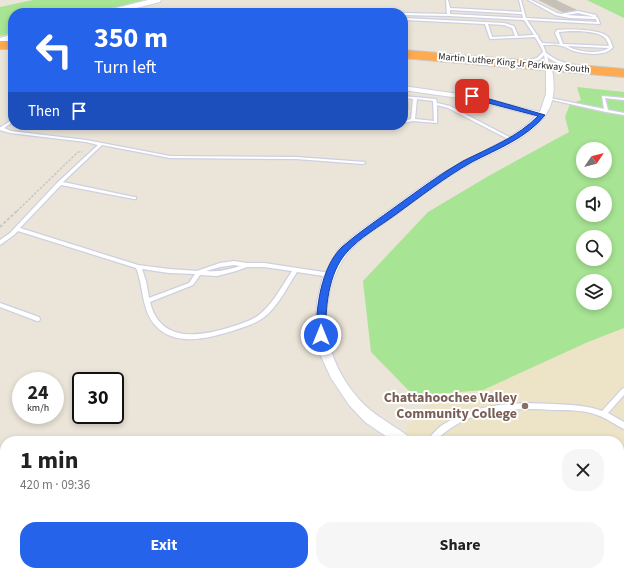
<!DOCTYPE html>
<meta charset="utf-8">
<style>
:root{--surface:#fff;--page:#f6f6f6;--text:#222;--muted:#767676;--accent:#2563eb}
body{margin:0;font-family:"Source Sans 3",sans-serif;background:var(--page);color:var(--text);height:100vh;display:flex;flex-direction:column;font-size:15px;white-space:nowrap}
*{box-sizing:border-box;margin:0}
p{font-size:13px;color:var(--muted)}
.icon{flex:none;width:22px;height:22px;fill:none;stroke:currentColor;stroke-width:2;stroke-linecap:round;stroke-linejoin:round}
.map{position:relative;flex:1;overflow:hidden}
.sheet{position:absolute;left:0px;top:436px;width:624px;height:140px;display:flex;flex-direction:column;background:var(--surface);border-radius:16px 16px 0 0;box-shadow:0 2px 6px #0003}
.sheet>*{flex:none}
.guide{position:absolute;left:8px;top:8px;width:400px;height:122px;border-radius:16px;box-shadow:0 2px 6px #0003;background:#2563eb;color:#fff;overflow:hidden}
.needle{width:26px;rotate:55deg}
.tools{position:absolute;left:576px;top:142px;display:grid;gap:8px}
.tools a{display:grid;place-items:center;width:36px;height:36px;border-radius:50%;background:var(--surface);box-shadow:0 2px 6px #0003;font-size:20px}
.speed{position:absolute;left:12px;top:372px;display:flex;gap:8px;font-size:20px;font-weight:700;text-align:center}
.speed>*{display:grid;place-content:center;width:52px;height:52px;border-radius:50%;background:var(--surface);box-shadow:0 2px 6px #0003;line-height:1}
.speed small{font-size:10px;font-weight:400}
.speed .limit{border:2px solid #111;border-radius:6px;background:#fff;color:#111}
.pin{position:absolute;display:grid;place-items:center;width:34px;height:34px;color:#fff;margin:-17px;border-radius:8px;box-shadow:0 2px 6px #0006}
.me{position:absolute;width:44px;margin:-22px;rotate:0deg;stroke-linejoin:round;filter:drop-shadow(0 0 3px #0008)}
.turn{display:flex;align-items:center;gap:14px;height:84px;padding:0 20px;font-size:18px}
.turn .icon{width:52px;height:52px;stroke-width:2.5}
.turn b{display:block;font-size:28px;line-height:34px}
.then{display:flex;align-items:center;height:38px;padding:0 20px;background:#0003;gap:8px;font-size:15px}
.round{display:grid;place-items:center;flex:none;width:42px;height:42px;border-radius:16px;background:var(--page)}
.headline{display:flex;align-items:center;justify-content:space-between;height:68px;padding:0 20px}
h1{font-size:24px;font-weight:700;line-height:30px}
.action{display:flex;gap:8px;margin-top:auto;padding:8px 20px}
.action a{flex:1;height:46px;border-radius:16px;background:var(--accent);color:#fff;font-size:16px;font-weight:700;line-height:46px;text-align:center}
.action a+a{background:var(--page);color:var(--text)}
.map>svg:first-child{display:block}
.education{fill:#ede4c7}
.green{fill:#a7e493;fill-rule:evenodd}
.building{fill:#c6c1b8;stroke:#c6c1b2}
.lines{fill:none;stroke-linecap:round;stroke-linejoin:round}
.lane-casing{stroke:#ced0e1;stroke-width:2.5}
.street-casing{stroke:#ced0e1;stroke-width:2}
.secondary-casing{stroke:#ced0e1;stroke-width:2}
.highway-casing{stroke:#c7c7c7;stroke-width:2}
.path-far1{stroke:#c7c7c7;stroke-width:1.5;stroke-dasharray:2.5 1.5;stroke-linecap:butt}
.path{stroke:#c7c7c7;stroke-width:2;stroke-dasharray:3 2;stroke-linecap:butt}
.lane{fill:#fff;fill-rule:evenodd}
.street{fill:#fff;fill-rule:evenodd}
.secondary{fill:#fff;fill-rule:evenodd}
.highway{fill:#ffaa4f;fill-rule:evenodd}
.route{fill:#2563eb;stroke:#184099}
.education-dot{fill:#8d6e63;stroke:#fff;stroke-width:1.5}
.labels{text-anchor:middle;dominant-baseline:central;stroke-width:4;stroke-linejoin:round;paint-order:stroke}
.far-street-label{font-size:10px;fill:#282828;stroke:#fff}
.near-education-label{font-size:14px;font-weight:bold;fill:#785e54;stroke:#fff;text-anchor:end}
</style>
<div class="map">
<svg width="624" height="576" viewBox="0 0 624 576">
<rect width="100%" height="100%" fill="#ebe4d8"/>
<path class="education" d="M624 253V576H276L281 571H619V441H395L457 371 583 303H605V281Z"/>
<path class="green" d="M33 0H144L92 13H13V33L0 36V7Z
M587 0H624V18Z
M577 87 624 92V328L588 342 483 390 414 396 371 352 363 281 428 212 492 174 569 132 565 117 570 104 581 100ZM583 149H605V171H583ZM583 193H605V215H583ZM583 237H605V259H583ZM583 281H605V303H583Z"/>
<path class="building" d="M539 0H555L576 10 563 12Z
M403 101H408V110H405V114L403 113Z"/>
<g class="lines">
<defs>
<path id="lane" d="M446 0H448L450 8 522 12 519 0H521L526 18 597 22 596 19 570 18 555 15 528 0H531L557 13 561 14 578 11 596 15V17H595L578 13 566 15 597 17 598 18 600 24 527 20 537 35 539 36 538 37 542 43 560 44 555 33 557 30C568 29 598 29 607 36 610 38 611 43 613 47 606 57 584 54 574 51 570 50 566 47 562 46 557 44 549 45 543 45L546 53 557 60 571 65 569 66 555 62 547 57 550 65 548 66 546 65 544 55 539 60 524 63 522 62 537 58 543 52 541 47 535 37 490 39 485 24 406 20C406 26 408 34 403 38V18L504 23 514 26 518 36 534 35 524 20 449 16 403 15V13L447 14ZM450 10 522 14 523 18 450 14ZM488 24 504 25 512 28 515 36 492 37ZM569 31C578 31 597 31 604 37 607 39 608 43 609 46L563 44 559 33V32ZM567 46 609 48C599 55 578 52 567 46Z
M403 96 436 99 437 103 450 106 513 139 512 140H510L448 108 437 105V123L413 121 403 123V121L411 119 413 99 403 98ZM417 99 433 101 434 121 415 119Z
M602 96 624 98V100L605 98 608 110 624 113V115L606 112 548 99 550 98 604 109Z
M13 106V122L4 128 11 131 86 140 170 156 296 157 365 162V163L363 164 296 159 170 158 102 145 63 182 134 197H136V199H134L61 185 20 228 138 265 169 269 197 271 220 263 234 261 247 263H264L330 273 333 275 330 277 297 272C287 287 278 307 263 318 255 324 244 327 235 330 210 338 175 348 155 325 141 309 144 287 136 268L18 231 14 235 0 245V240L10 233 57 183 98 145 86 142 10 133 0 130V127H1L10 121 9 108ZM234 265 240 266C228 270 219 272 206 271L220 267ZM247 267H264L292 271C282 286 273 304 259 315 251 321 240 324 231 327 199 337 160 343 150 302L193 285 200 275 217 276 236 271ZM142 269 169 273 195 274 189 283 149 298 146 281Z
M0 303 39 317 40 319 39 321H37L0 307Z
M624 388V395L608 413 624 422V429C615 425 607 418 597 415 584 410 569 410 555 410 524 408 487 407 459 423 450 428 442 434 435 441H427L428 439C432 435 436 430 441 426 474 403 515 402 553 404 570 405 586 405 602 411L622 389Z
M417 571H426L424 576H415Z
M432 571C438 571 443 570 446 576 440 576 435 576 432 571Z
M492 571C500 571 510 568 513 576H502L500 574 499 576H490Z"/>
<path id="street" d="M546 64 551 65C555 82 556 102 544 117 526 141 492 152 466 166 439 181 416 200 391 218 376 229 358 239 347 254 333 272 327 297 326 319 326 352 344 387 369 409 381 419 396 427 409 437L411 441H393L365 422 349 405 331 378 320 354 315 335 317 302 322 280 332 260 339 249 356 234 434 178 507 139 527 125 536 116 473 100 403 90V86L473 96 540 112 546 94Z
M314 571H332L330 576H312Z
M581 571H602L604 576H583Z"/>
<path id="secondary" d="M148 0H161L160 2 117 13H103L104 11Z
M13 34V40L0 44V38Z"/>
<path id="highway" d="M0 41H13V49H0Z
M403 50 624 69V77L403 58Z"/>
</defs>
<use href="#lane" class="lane-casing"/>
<use href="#street" class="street-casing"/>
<use href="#secondary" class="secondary-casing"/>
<use href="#highway" class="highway-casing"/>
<path class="path-far1" d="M17 211 78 152H82"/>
<path class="path" d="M0 227 18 210"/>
<use href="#lane" class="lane"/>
<use href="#street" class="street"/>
<use href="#secondary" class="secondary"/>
<use href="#highway" class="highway"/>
</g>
<path class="route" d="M472 94 545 115C527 138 497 149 472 162 445 177 420 197 395 215 380 226 359 238 347 252 328 273 325 309 326 335L324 338H317L316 335C316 308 321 267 342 247 359 232 379 219 398 205 419 190 440 174 463 161 489 148 518 137 538 116L469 98V95Z"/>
<circle class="education-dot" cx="525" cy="406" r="4"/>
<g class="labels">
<g class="far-street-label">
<text transform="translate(514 63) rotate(5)">Martin Luther King Jr Parkway South</text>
</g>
<g class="near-education-label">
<text x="517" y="398">Chattahoochee Valley<tspan x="517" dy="16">Community College</tspan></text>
</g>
</g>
</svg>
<div class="tools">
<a><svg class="needle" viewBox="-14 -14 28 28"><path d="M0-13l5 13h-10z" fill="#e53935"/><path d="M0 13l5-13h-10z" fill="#767676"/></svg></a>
<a><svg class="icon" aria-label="sound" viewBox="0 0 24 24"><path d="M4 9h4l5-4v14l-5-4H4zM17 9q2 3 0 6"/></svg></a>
<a><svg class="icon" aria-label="search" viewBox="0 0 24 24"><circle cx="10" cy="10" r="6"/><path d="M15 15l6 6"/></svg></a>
<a><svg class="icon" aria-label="layers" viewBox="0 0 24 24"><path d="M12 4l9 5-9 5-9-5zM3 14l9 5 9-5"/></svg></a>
</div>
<div class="speed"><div>24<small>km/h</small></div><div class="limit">30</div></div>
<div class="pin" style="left:472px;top:96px;background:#d93025"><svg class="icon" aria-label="arrive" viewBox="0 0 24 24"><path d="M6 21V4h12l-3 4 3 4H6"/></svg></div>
<svg class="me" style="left:321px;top:335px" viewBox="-20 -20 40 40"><circle r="17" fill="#2563eb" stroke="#fff" stroke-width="3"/><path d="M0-11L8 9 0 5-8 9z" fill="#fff"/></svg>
<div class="guide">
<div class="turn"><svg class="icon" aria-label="left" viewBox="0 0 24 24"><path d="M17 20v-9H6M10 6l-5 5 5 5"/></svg><div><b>350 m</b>Turn left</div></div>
<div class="then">Then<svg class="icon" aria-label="arrive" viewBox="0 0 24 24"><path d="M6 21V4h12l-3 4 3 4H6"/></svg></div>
</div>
<section class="sheet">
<div class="headline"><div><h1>1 min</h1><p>420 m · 09:36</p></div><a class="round"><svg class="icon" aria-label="close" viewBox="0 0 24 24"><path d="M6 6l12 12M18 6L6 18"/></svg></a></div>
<div class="action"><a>Exit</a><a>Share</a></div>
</section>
</div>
